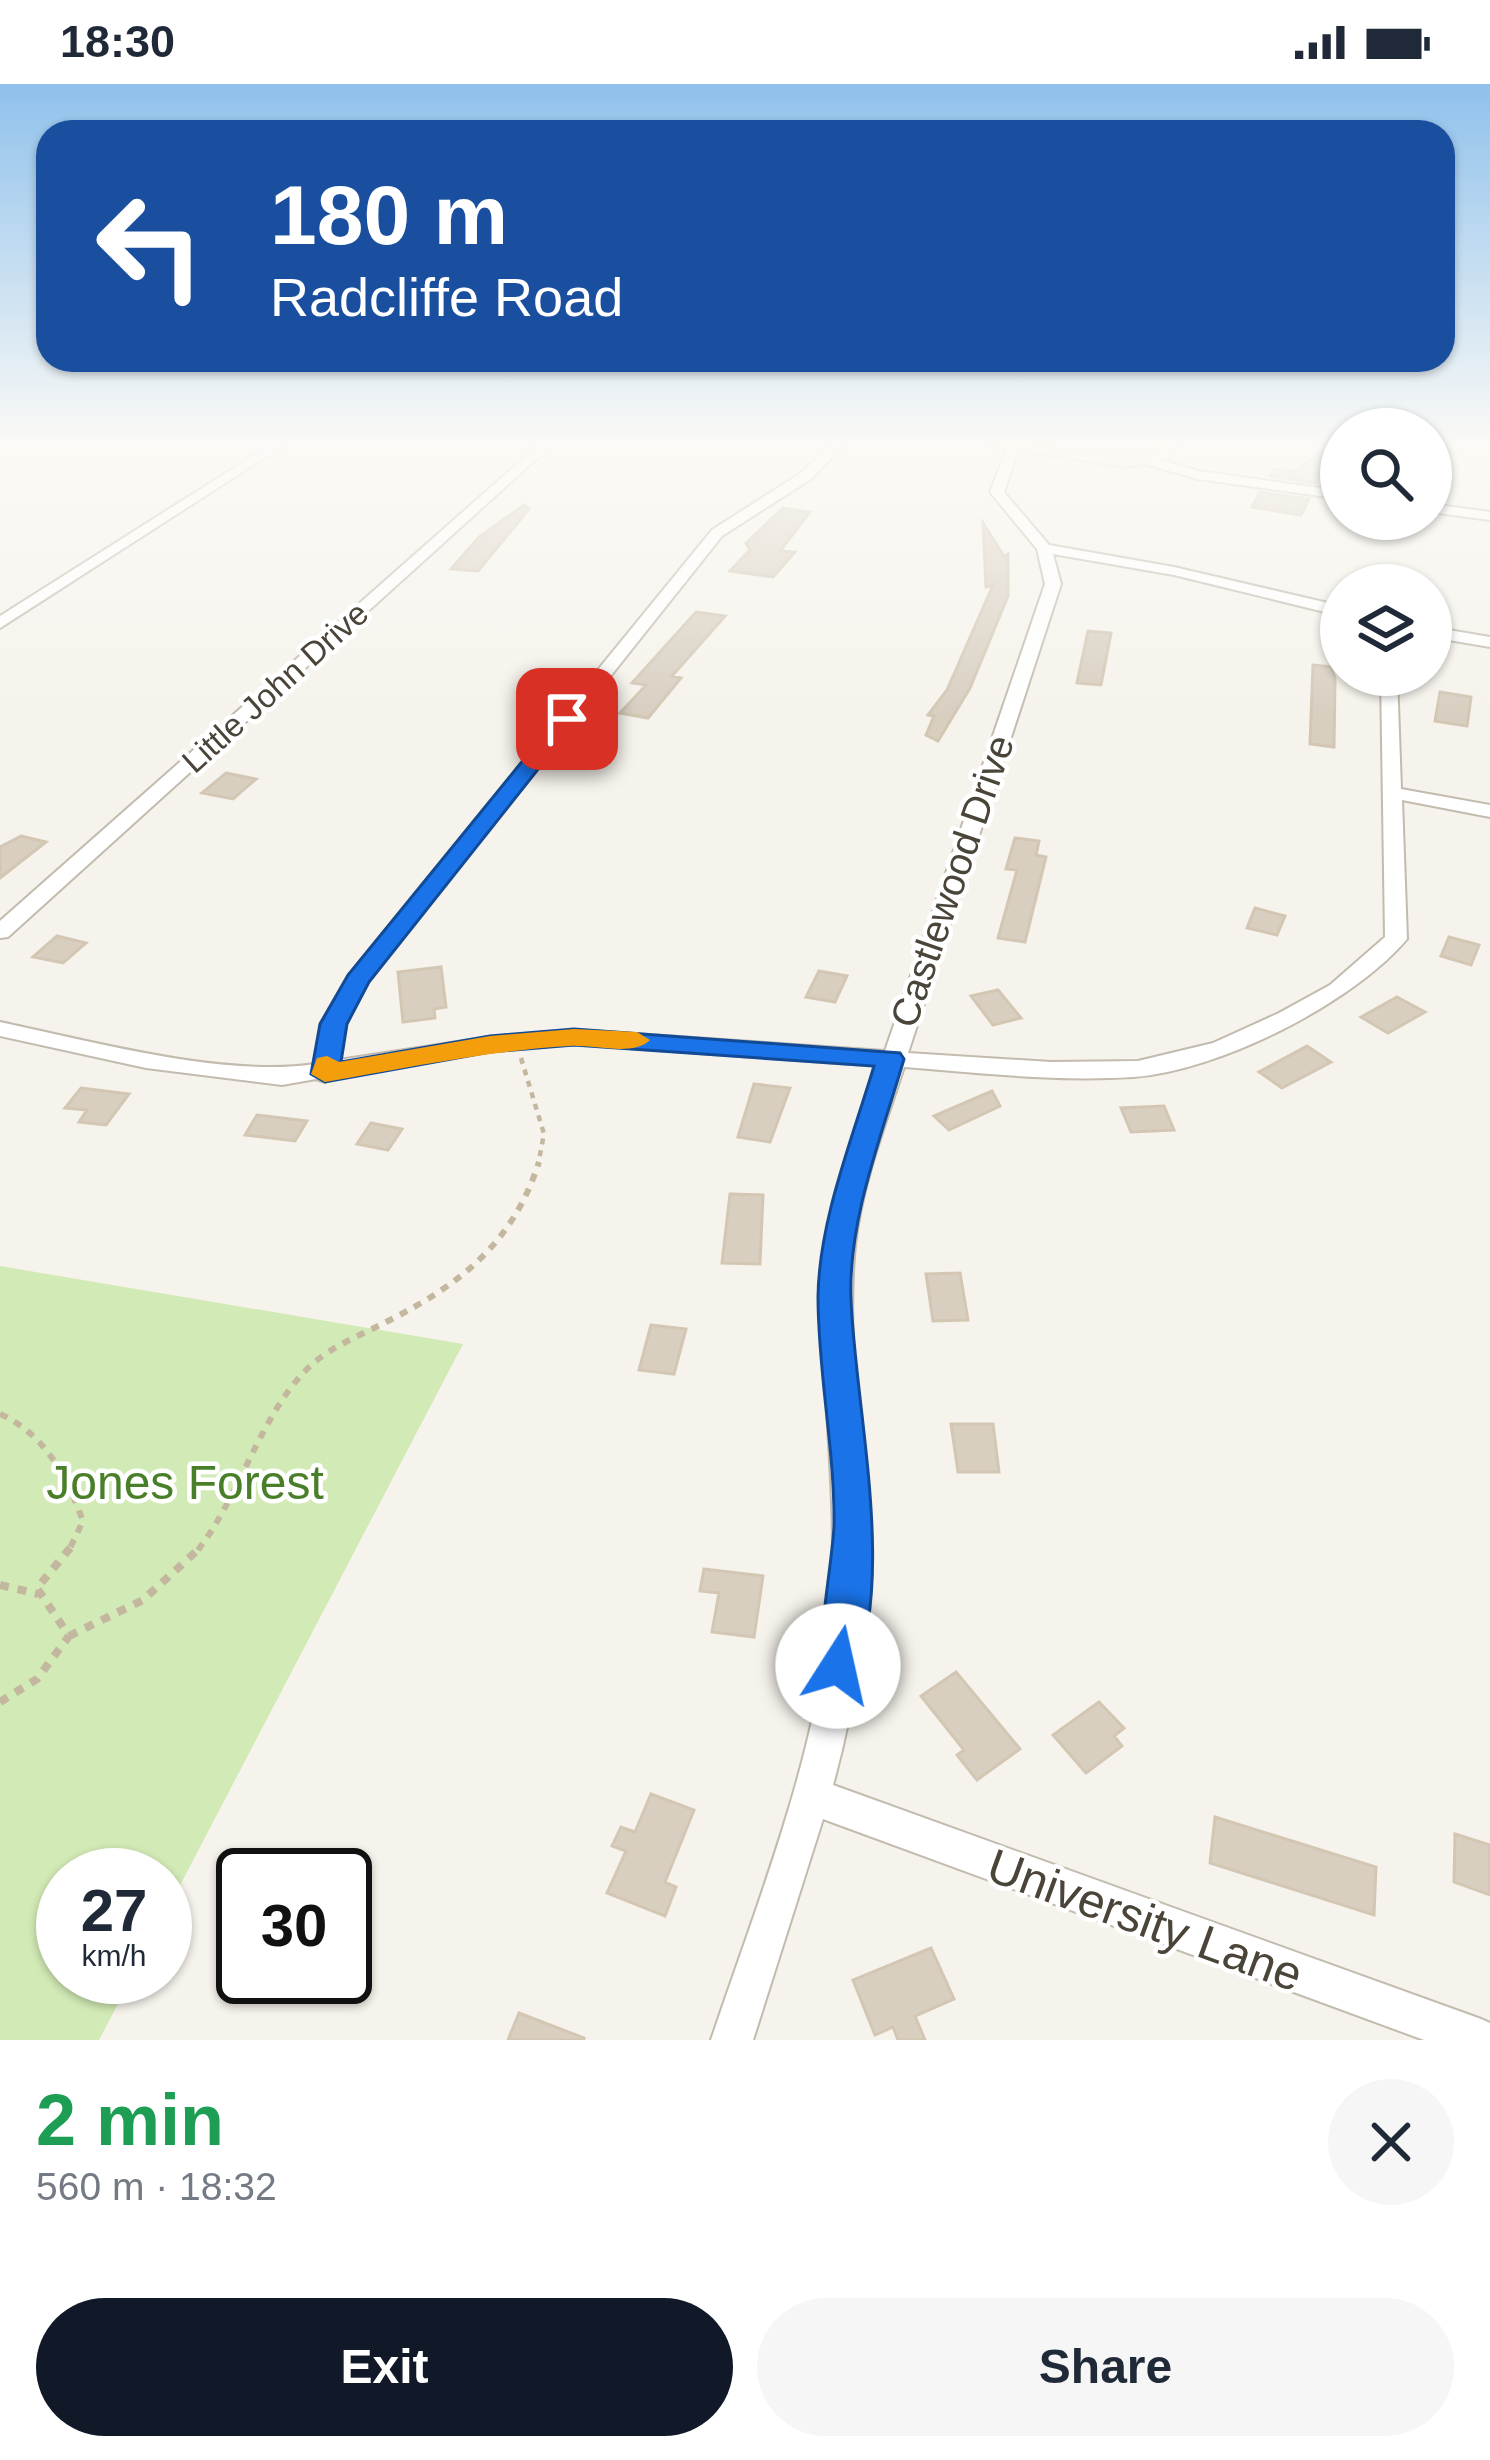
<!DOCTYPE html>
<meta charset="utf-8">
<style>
:root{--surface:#fff;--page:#f6f6f7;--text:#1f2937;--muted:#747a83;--accent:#111827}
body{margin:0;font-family:Helvetica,sans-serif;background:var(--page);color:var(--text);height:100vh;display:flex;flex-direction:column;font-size:45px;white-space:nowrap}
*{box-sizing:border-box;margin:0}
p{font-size:39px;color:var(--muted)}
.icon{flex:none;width:66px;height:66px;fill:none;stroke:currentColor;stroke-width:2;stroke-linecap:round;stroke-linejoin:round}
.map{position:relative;height:1956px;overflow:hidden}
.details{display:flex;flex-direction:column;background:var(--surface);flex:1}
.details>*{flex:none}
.hud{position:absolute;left:36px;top:36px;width:1419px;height:252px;border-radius:36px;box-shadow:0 3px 9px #0004;background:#1a4fa0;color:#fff;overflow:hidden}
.fabs{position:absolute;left:1320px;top:324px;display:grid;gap:24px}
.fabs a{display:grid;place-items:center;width:132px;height:132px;border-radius:50%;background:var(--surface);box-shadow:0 3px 9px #0004;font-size:60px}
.speed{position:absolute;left:36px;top:1764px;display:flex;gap:24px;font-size:60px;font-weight:700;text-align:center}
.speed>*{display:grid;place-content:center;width:156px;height:156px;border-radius:50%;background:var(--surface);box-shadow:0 3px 9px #0004;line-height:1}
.speed small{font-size:30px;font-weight:400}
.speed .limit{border:6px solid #111;border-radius:18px;background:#fff;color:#111}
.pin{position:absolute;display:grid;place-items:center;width:102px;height:102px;color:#fff;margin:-51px;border-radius:24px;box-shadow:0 6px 18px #0006}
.me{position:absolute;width:132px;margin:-66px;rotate:10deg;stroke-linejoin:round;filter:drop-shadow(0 0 9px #0008)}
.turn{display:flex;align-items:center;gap:42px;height:252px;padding:0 36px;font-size:54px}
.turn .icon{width:156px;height:156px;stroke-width:2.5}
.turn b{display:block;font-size:84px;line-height:102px}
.round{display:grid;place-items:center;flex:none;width:126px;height:126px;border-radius:63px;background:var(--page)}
.head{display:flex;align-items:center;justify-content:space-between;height:204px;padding:0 36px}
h1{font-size:72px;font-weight:600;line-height:90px;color:#1e9e55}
.action{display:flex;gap:24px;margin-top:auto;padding:24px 36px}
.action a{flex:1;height:138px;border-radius:72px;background:var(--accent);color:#fff;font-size:48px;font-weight:600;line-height:138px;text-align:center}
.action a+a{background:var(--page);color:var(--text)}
.status{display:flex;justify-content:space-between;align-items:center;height:84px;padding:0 60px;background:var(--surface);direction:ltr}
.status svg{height:33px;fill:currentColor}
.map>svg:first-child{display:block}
.green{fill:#d2eab5}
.building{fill:#d8cfc1;stroke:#d3c7b4;stroke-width:3}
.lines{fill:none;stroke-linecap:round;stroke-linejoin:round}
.street-casing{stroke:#c2bbae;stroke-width:4}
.secondary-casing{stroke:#d6c79b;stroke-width:4}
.path-far2{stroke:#c4b79f;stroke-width:4.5;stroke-dasharray:6 6;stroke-linecap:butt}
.path-far1{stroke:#c4b79f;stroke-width:6;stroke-dasharray:8 8;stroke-linecap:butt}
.path{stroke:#c4b79f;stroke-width:8;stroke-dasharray:9 9;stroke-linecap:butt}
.street{fill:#fff;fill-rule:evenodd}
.secondary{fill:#fff3cd;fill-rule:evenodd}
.route{fill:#1a73e8;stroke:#114b97;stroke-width:3}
.slow{fill:#f59e0b}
.labels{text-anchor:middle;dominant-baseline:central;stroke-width:9;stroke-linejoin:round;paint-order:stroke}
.far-street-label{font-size:33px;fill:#4b4439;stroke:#fff}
.street-label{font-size:39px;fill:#4b4439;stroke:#fff}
.near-park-label{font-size:48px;fill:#4a7f2a;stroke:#fff}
.near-street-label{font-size:48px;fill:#4b4439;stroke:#fff}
</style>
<div class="status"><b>18:30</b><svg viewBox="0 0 49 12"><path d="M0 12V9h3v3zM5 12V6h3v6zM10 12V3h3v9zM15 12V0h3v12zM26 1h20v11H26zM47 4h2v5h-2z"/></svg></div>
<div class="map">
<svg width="1490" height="1956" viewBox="0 0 1490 1956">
<rect width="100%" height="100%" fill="#f6f3ec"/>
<path class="green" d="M0 1182 463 1260 165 1830V1791H63V1893H132L99 1956H0Z"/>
<path class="building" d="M1335 359 1316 399 1270 392 1274 385 1295 387Z
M1260 408 1309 415 1301 431 1252 423Z
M524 421 529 425 478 487 451 485 479 453Z
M783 424 810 428 780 467 795 468 773 493 730 487 750 466 746 459Z
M983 439 1004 472 1008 470V512L970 604 938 657 926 651 934 632 928 631 947 606 993 501 986 503Z
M696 528 725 532 672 592 681 594 648 634 620 629 646 601 632 599Z
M1088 547 1111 549 1101 601 1077 599Z
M1313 581 1331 583 1335 594 1334 663 1310 660Z
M1440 608 1471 613 1467 642 1435 637Z
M226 689 256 695 233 715 202 709Z
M21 752 46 758 0 794V763Z
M1015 754 1039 757 1036 771 1046 773 1025 858 998 854 1017 786 1006 785Z
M1255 824 1285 832 1277 851 1247 844Z
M57 852 86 859 63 879 33 873Z
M1449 853 1479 861 1471 881 1441 872Z
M441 883 446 923 434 925 435 934 403 938 398 888Z
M819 887 847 892 835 918 806 913Z
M998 906 1021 934 993 941 971 912Z
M1397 913 1425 928 1388 949 1361 933Z
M1307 962 1331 978 1282 1004 1259 988Z
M754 1000 790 1004 770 1058 738 1053Z
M81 1004 129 1010 106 1041 79 1038 87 1026 65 1024Z
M992 1007 1000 1022 949 1046 934 1032Z
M1164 1022 1174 1046 1131 1048 1121 1024Z
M257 1031 307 1037 295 1057 245 1051Z
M371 1039 402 1045 388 1066 357 1060Z
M730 1110 763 1111 760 1180 722 1179Z
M960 1189 968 1236 933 1237 926 1190Z
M651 1241 686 1245 674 1290 639 1286Z
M951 1340H993L999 1388H958Z
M704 1485 763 1492 754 1553 712 1548 719 1509 700 1507Z
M956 1588 1020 1665 977 1696 957 1671 964 1666 921 1612Z
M1099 1618 1124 1644 1114 1652 1122 1662 1086 1689 1053 1651Z
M651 1710 694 1726 665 1798 676 1803 665 1832 607 1809 626 1767 612 1762 621 1743 635 1748Z
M1215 1733 1376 1783 1374 1831 1210 1779Z
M1455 1750 1490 1761V1811L1454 1798Z
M931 1864 954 1915 915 1932 925 1956H898L893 1943 875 1951 853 1896Z
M519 1929 584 1954V1956H508Z"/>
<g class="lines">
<defs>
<path id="street" d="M275 358H289L0 544V532Z
M542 358H555L8 853 0 854V837Z
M834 358H847L811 395 722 452 367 898 345 939 339 976 490 953 575 946 885 967 1045 500 1037 465 990 408 1009 360 1019 363 1004 408 1049 461 1174 483 1341 522V532L1174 491 1053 470 1061 500 908 969 1051 978 1138 977 1213 959 1279 929 1330 901 1385 853 1381 591H1397L1401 705 1490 721V733L1402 716 1407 855C1352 920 1218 987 1133 993 1057 998 980 989 904 983 885 1042 862 1099 855 1161 846 1250 861 1339 865 1428 869 1521 858 1611 833 1701L1481 1935 1490 1939V1956H1424L823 1735 753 1956H711C757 1819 813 1682 829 1537 843 1413 814 1289 828 1165 834 1101 860 1042 880 982L575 960 490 967 336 992 325 998 316 995 282 1001 146 984 0 952V938C90 957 225 994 315 980L321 939 349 891 712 446 801 389Z
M1147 372 1199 387 1341 407V415L1198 395 1142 379 1141 376Z
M1431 420 1490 428V436L1431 428Z
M1431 543 1490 553V563L1431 553Z"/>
<path id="secondary" d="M965 358C1028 358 1094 376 1155 366L1161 358H1179L1169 375 1125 383Z"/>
</defs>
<use href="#street" class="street-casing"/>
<use href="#secondary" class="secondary-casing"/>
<path class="path-far2" d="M521 974 544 1050 538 1081"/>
<path class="path-far1" d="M0 1330C46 1351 66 1392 83 1437L69 1466
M198 1466C241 1410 259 1334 307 1285 329 1263 359 1252 386 1238 460 1201 513 1159 539 1078"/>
<path class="path" d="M0 1501 38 1510
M69 1552 143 1516 201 1463
M0 1618 37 1595 69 1552 37 1504 71 1463"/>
<use href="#street" class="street"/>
<use href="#secondary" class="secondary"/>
</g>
<linearGradient id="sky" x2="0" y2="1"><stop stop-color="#8fc1ec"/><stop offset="0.57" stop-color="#fbfaf6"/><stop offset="1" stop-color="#fbfaf6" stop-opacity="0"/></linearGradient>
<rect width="1490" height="632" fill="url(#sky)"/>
<path class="route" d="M567 629 577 635 574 640 369 898 347 940 341 978 490 952 574 945 900 969 904 975C882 1051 848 1135 851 1215 855 1324 897 1495 852 1596L838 1601 823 1596C814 1575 833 1474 834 1442 835 1366 818 1290 818 1213 819 1136 852 1056 874 982L574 961 490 968 325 998 311 990 320 940 348 891 560 631Z"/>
<path class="slow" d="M574 945 637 948 650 956C634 973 592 960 569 962 486 967 406 984 325 998L311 990 317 974 327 972 339 978 490 952Z"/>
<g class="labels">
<g class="far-street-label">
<text transform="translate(275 603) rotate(-42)">Little John Drive</text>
</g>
<g class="street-label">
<text transform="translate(952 797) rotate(-71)">Castlewood Drive</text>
</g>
<g class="near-park-label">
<text x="185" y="1398">Jones Forest</text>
</g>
<g class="near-street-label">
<text transform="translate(1145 1836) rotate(20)">University Lane</text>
</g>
</g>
</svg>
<div class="fabs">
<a><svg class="icon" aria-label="search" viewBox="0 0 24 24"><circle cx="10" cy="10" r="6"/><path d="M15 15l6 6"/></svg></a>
<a><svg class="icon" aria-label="layers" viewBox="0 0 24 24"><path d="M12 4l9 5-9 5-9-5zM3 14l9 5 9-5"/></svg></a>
</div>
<div class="speed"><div>27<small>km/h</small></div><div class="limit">30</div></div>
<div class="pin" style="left:567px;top:635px;background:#d93025"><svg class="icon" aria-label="arrive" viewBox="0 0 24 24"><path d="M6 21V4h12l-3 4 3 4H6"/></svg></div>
<svg class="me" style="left:838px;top:1582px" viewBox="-20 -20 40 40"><circle r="19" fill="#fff"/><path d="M0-13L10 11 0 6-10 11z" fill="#1a73e8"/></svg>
<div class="hud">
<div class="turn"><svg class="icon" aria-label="left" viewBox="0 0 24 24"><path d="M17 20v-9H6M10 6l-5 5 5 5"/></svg><div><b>180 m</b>Radcliffe Road</div></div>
</div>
</div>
<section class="details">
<div class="head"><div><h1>2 min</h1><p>560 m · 18:32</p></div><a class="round"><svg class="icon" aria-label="close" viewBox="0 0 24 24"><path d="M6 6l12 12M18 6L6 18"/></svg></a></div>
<div class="action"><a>Exit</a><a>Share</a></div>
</section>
